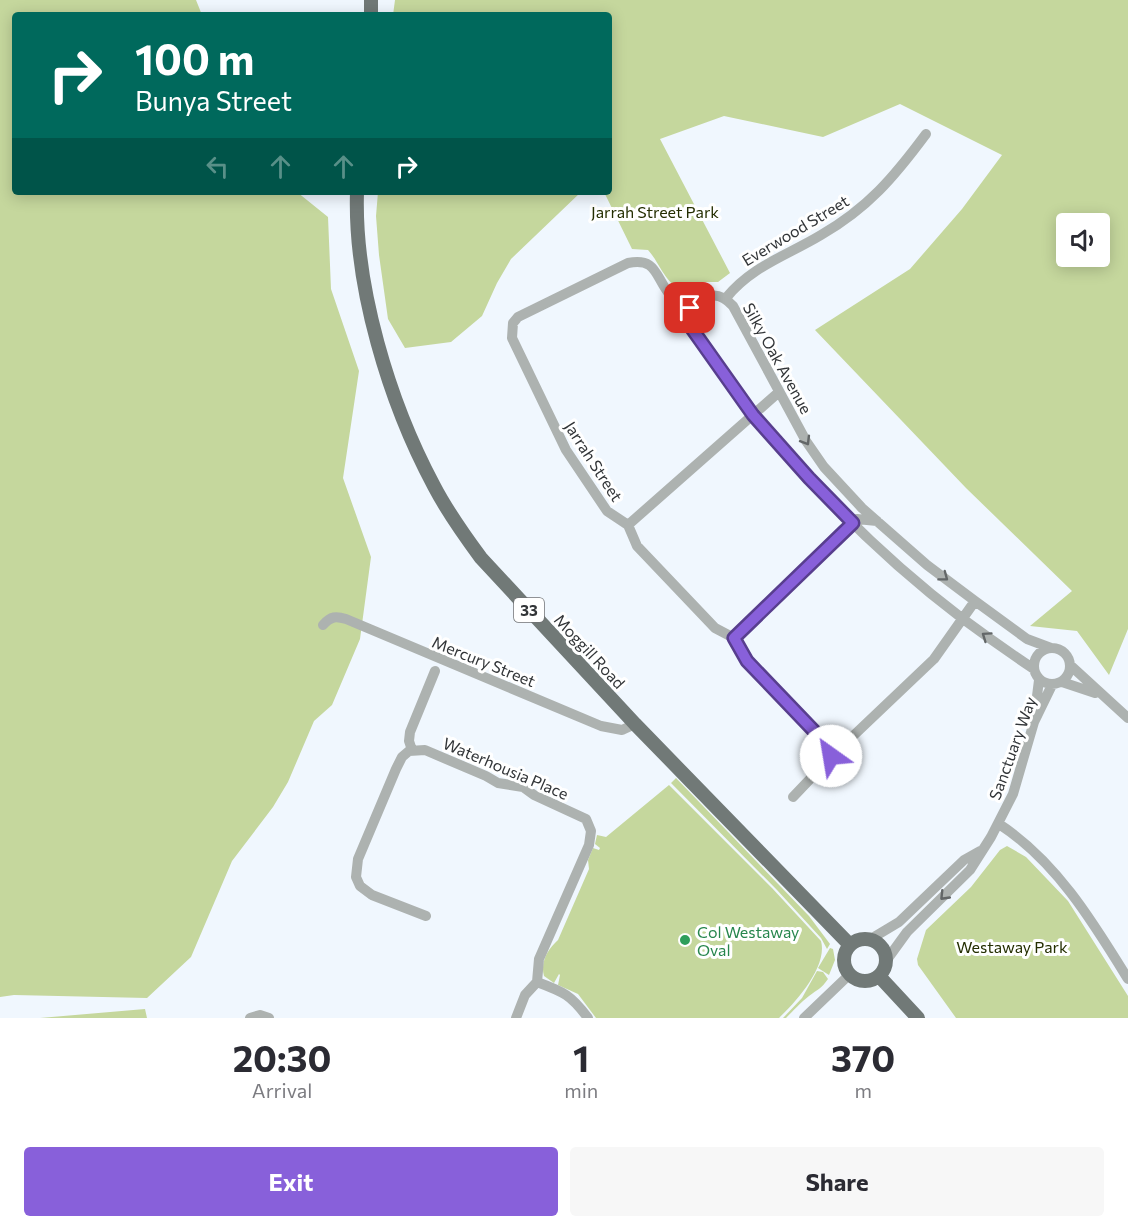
<!DOCTYPE html>
<style>
:root{--surface:#fff;--page:#f7f7f7;--text:#2b2b33;--muted:#7c7c81;--accent:#8860da}
body{margin:0;font-family:Commissioner,sans-serif;background:var(--page);color:var(--text);height:100vh;display:flex;flex-direction:column;font-size:22px;white-space:nowrap}
*{box-sizing:border-box;margin:0}
p{font-size:20px;color:var(--muted)}
.icon{flex:none;width:33px;height:33px;fill:none;stroke:currentColor;stroke-width:2;stroke-linecap:round;stroke-linejoin:round}
.map{position:relative;height:1018px;overflow:hidden}
.drawer{display:flex;flex-direction:column;background:var(--surface);flex:1}
.drawer>*{flex:none}
.guide{position:absolute;left:12px;top:12px;width:600px;height:183px;border-radius:6px;box-shadow:0 3px 15px #0003;background:#00695c;color:#fff;overflow:hidden}
.buttons{position:absolute;left:1056px;top:213px;display:grid;gap:12px}
.buttons a{display:grid;place-items:center;width:54px;height:54px;border-radius:6px;background:var(--surface);box-shadow:0 3px 15px #0003;font-size:30px}
.pin{position:absolute;display:grid;place-items:center;width:51px;height:51px;color:#fff;margin:-26px;border-radius:12px;box-shadow:0 3px 9px #0006}
.me{position:absolute;width:66px;margin:-33px;rotate:328deg;stroke-linejoin:round;filter:drop-shadow(0 0 4px #0008)}
.turn{display:flex;align-items:center;gap:21px;height:126px;padding:0 24px;font-size:27px}
.turn .icon{width:78px;height:78px;stroke-width:2.5}
.turn b{display:block;font-size:42px;line-height:51px}
.lanes{display:flex;align-items:center;height:57px;padding:0 24px;background:#0003;justify-content:center;gap:30px;direction:ltr}
.lanes .off{opacity:.35}
.eta{display:flex;justify-content:space-evenly;align-items:center;height:102px;text-align:center}
.eta b{font-size:36px;font-weight:700;line-height:42px}
.button{display:flex;gap:12px;margin-top:auto;padding:12px 24px}
.button a{flex:1;height:69px;border-radius:6px;background:var(--accent);color:#fff;font-size:24px;font-weight:700;line-height:69px;text-align:center}
.button a+a{background:var(--page);color:var(--text)}
.map>svg:first-child{display:block}
.green{fill:#c5d79d;fill-rule:evenodd}
.lines{fill:none;stroke-linecap:round;stroke-linejoin:round}
.minor{stroke:#adb2b0;stroke-width:10}
.major{stroke:#717977;stroke-width:14}
.oneway{stroke:#636768}
.route-casing{stroke:#583e8e;stroke-width:15}
.route{stroke:#8860da;stroke-width:10}
.leisure-dot{fill:#2e9e5b;stroke:#fff;stroke-width:2}
.labels{text-anchor:middle;dominant-baseline:central;stroke-width:6;stroke-linejoin:round;paint-order:stroke}
.shield{fill:#fff;stroke:#707274;stroke-width:1.5}
.shield-label{font-size:15px;font-weight:bold;fill:#323538}
.park-label{font-size:16px;fill:#242e01;stroke:#fff}
.street-label{font-size:16px;fill:#323538;stroke:#fff}
.leisure-label{font-size:16px;fill:#27864d;stroke:#fff;text-anchor:start}
</style>
<div class="map">
<svg width="1128" height="1018" viewBox="0 0 1128 1018">
<rect width="100%" height="100%" fill="#f0f7fe"/>
<path class="green" d="M0 0H196L202 15H15V192H297L328 217 331 289 359 371 343 478 371 557 360 639 332 705 314 721 288 782 273 807 232 861 191 957 147 998 14 995 0 997Z
M395 0H1128V629L1109 675 1077 631 1030 626 1072 591 966 488 815 330 910 269 962 209 1002 155 900 104 823 137 724 116 660 139 730 273 718 282H700L681 289C664 282 660 263 648 250L632 249 604 192H609V15H393ZM1066 224H1100V256H1066Z
M378 192H581L511 259 497 283 482 316 451 342 405 348 388 319 379 255 376 216Z
M676 778 809 916 830 944 827 949 821 938 777 890 671 783Z
M669 785 772 888 821 941C828 966 796 1002 779 1018H596L578 994 558 985 560 975 559 974 554 983 544 976C540 962 548 949 558 940L589 869 588 860 593 848 599 850 600 848 595 844 597 835 606 837Z
M1007 846 1026 857 1068 901 1128 996V1018H956L918 965 917 959 926 930 971 887 1000 850Z
M830 948 833 949 835 960 829 975 818 968Z
M817 971 823 972 828 979C821 989 818 989 809 996 801 1002 793 1011 786 1018H783L802 998Z
M145 1009 147 1018H40Z"/>
<g class="lines">
<path class="minor" d="M726 298C752 266 786 256 821 235 868 208 894 177 926 134
M690 308C683 305 675 301 670 295 655 277 657 257 628 263L518 317 513 323 512 338 566 450 607 511 628 525 637 546 715 628 734 638 747 661 815 732C830 744 837 748 853 736L934 659 975 601
M628 525 779 392
M323 625C331 616 336 616 346 619L601 726 622 730 635 724
M734 638 857 519 877 521
M1034 666a18 18 0 1 1 36 0a18 18 0 1 1-36 0Z
M1070 665 1128 718
M1034 669C1010 653 986 636 963 619 872 550 788 463 721 371 709 353 684 331 690 308 706 295 717 289 733 306L806 441 824 467 862 508 927 565 975 601 1027 639 1051 648
M1062 682 1095 693
M1035 712 1039 680
M412 750 409 741 410 732 435 671
M793 797 832 756 833 744
M999 824C1056 861 1093 922 1128 979
M426 916 372 895 360 886 356 877 358 859 396 769 402 757 409 751 425 750 486 776 498 783 523 787 534 795 586 819 591 831 589 845 539 959 537 982 525 995 516 1018
M869 940 899 922 964 860 980 851
M886 961 907 932 970 870 991 837 1013 794 1034 722 1052 685
M537 982C564 992 571 995 588 1018
M250 1018 260 1015 269 1018
M804 1018 849 975"/>
<path class="major" d="M371 15V0
M357 192C354 286 389 402 434 486 447 511 464 535 481 558L635 724 850 945
M844 960a21 21 0 1 1 42 0a21 21 0 1 1-42 0Z
M879 976 918 1018"/>
</g>
<defs><path id="oneway-chevron" d="M-2-3.5L2.5 0L-2 3.5" fill="none" stroke-width="1.6" stroke-linecap="round" stroke-linejoin="round" transform="scale(1.5)"/></defs>
<g class="oneway">
<use href="#oneway-chevron" transform="translate(806 441) rotate(59)"/>
<use href="#oneway-chevron" transform="translate(944 577) rotate(37)"/>
<use href="#oneway-chevron" transform="translate(986 636) rotate(-145)"/>
<use href="#oneway-chevron" transform="translate(944 896) rotate(134)"/>
</g>
<g class="lines">
<defs>
<path id="route" d="M690 308 688 316 690 326 753 415 809 478 853 523 734 638 747 661 815 732 824 740 833 744 831 756"/>
</defs>
<use href="#route" class="route-casing"/>
<use href="#route" class="route"/>
</g>
<circle class="leisure-dot" cx="685" cy="940" r="6"/>
<g class="labels">
<rect class="shield" x="514" y="598" width="30" height="24" rx="4.5"/>
<g class="shield-label">
<text x="529" y="610">33</text>
</g>
<g class="park-label">
<text x="655" y="211">Jarrah Street Park</text>
<text x="1012" y="946">Westaway Park</text>
</g>
<g class="street-label">
<text transform="translate(795 230) rotate(-31)">Everwood Street</text>
<text transform="translate(778 358) rotate(61)">Silky Oak Avenue</text>
<text transform="translate(594 461) rotate(57)">Jarrah Street</text>
<text transform="translate(590 651) rotate(47)">Moggill Road</text>
<text transform="translate(484 661) rotate(22)">Mercury Street</text>
<text transform="translate(1012 748) rotate(-70)">Sanctuary Way</text>
<text transform="translate(506 768) rotate(23)">Waterhousia Place</text>
</g>
<g class="leisure-label">
<text x="697" y="931">Col Westaway<tspan x="697" dy="18">Oval</tspan></text>
</g>
</g>
</svg>
<div class="buttons">
<a><svg class="icon" aria-label="sound" viewBox="0 0 24 24"><path d="M4 9h4l5-4v14l-5-4H4zM17 9q2 3 0 6"/></svg></a>
</div>
<div class="pin" style="left:690px;top:308px;background:#d93025"><svg class="icon" aria-label="arrive" viewBox="0 0 24 24"><path d="M6 21V4h12l-3 4 3 4H6"/></svg></div>
<svg class="me" style="left:831px;top:756px" viewBox="-20 -20 40 40"><circle r="19" fill="#fff"/><path d="M0-13L10 11 0 6-10 11z" fill="#8860da"/></svg>
<div class="guide">
<div class="turn"><svg class="icon" aria-label="right" viewBox="0 0 24 24"><path d="M7 20v-9h11M14 6l5 5-5 5"/></svg><div><b>100 m</b>Bunya Street</div></div>
<div class="lanes"><svg class="icon off" aria-label="left" viewBox="0 0 24 24"><path d="M17 20v-9H6M10 6l-5 5 5 5"/></svg><svg class="icon off" aria-label="ahead" viewBox="0 0 24 24"><path d="M12 20V5M6 11l6-6 6 6"/></svg><svg class="icon off" aria-label="ahead" viewBox="0 0 24 24"><path d="M12 20V5M6 11l6-6 6 6"/></svg><svg class="icon" aria-label="right" viewBox="0 0 24 24"><path d="M7 20v-9h11M14 6l5 5-5 5"/></svg></div>
</div>
</div>
<section class="drawer">
<div class="eta">
<div><b>20:30</b><p>Arrival</p></div>
<div><b>1</b><p>min</p></div>
<div><b>370</b><p>m</p></div>
</div>
<div class="button"><a>Exit</a><a>Share</a></div>
</section>
